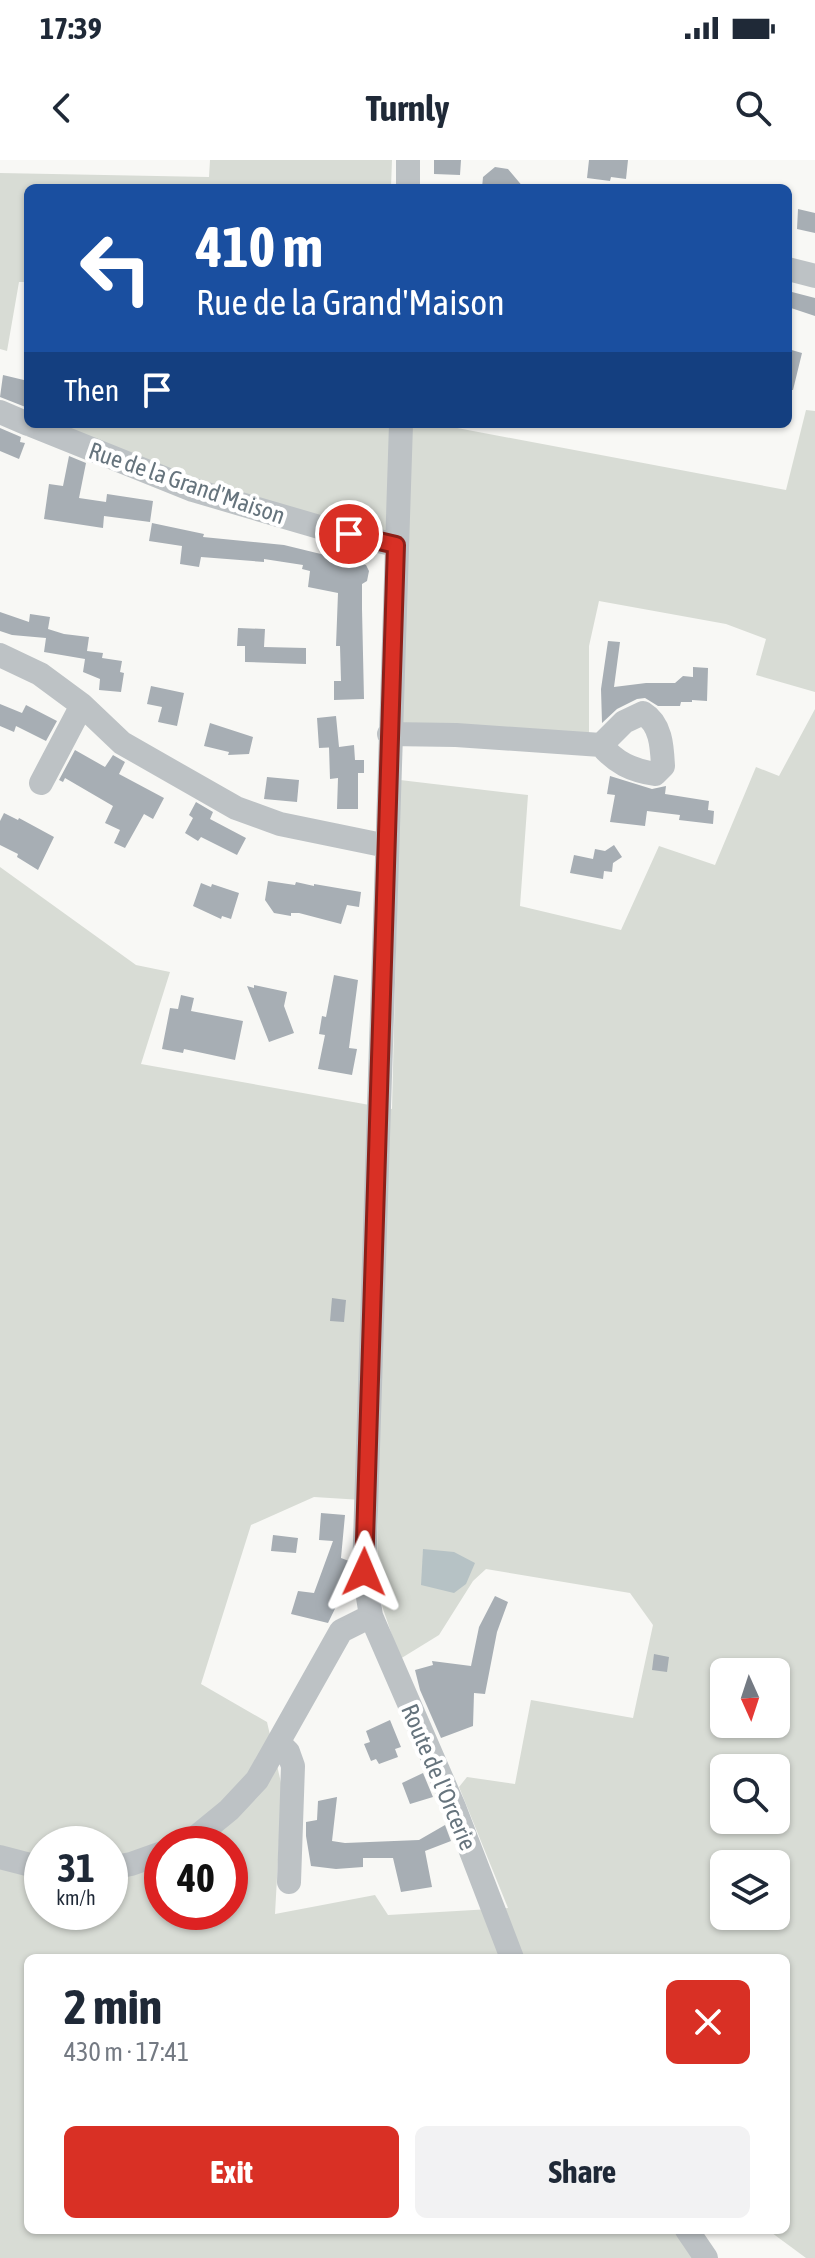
<!DOCTYPE html>
<meta charset="utf-8">
<style>
:root{--surface:#fff;--page:#f2f2f3;--text:#1f2937;--muted:#747a83;--accent:#d93025}
body{margin:0;font-family:"Asap Condensed",sans-serif;background:var(--page);color:var(--text);height:100vh;display:flex;flex-direction:column;font-size:30px;white-space:nowrap}
*{box-sizing:border-box;margin:0}
p{font-size:26px;color:var(--muted)}
.icon{flex:none;width:44px;height:44px;fill:none;stroke:currentColor;stroke-width:2;stroke-linecap:round;stroke-linejoin:round}
.map{position:relative;flex:1;overflow:hidden}
.details{position:absolute;left:24px;top:1794px;width:766px;height:280px;display:flex;flex-direction:column;background:var(--surface);border-radius:12px;box-shadow:0 2px 6px #0004}
.details>*{flex:none}
.guide{position:absolute;left:24px;top:24px;width:768px;height:244px;border-radius:12px;box-shadow:0 2px 6px #0004;background:#1a4fa0;color:#fff;overflow:hidden}
.needle{width:52px;rotate:177deg}
.tools{position:absolute;left:710px;top:1498px;display:grid;gap:16px}
.tools a{display:grid;place-items:center;width:80px;height:80px;border-radius:12px;background:var(--surface);box-shadow:0 2px 6px #0004;font-size:40px}
.speed{position:absolute;left:24px;top:1666px;display:flex;gap:16px;font-size:40px;font-weight:700;text-align:center}
.speed>*{display:grid;place-content:center;width:104px;height:104px;border-radius:50%;background:var(--surface);box-shadow:0 2px 6px #0004;line-height:1}
.speed small{font-size:20px;font-weight:400}
.speed .limit{border:12px solid #d22;background:#fff;color:#111}
.pin{position:absolute;display:grid;place-items:center;width:68px;height:68px;color:#fff;margin:-34px;border:4px solid #fff;border-radius:50%;box-shadow:0 2px 8px #0007}
.me{position:absolute;width:88px;margin:-44px;rotate:1deg;stroke-linejoin:round;filter:drop-shadow(0 0 6px #0008)}
.turn{display:flex;align-items:center;gap:28px;height:168px;padding:0 40px;font-size:36px}
.turn .icon{width:104px;height:104px;stroke-width:2.5}
.turn b{display:block;font-size:56px;line-height:68px}
.then{display:flex;align-items:center;height:76px;padding:0 40px;background:#0003;gap:16px;font-size:30px}
.round{display:grid;place-items:center;flex:none;width:84px;height:84px;border-radius:12px;background:var(--page)}
.headline{display:flex;align-items:center;justify-content:space-between;height:136px;padding:0 40px}
h1{font-size:48px;font-weight:700;line-height:60px}
.button{display:flex;gap:16px;margin-top:auto;padding:16px 40px}
.button a{flex:1;height:92px;border-radius:12px;background:var(--accent);color:#fff;font-size:32px;font-weight:700;line-height:92px;text-align:center}
.button a+a{background:var(--page);color:var(--text)}
.status{display:flex;justify-content:space-between;align-items:center;height:56px;padding:0 40px;background:var(--surface);direction:ltr}
.status svg{height:22px;fill:currentColor}
header{display:flex;justify-content:space-between;align-items:center;height:104px;padding:0 40px;background:var(--surface);font-size:36px;font-weight:700}
.map>svg:first-child{display:block}
.green{fill:#d8dcd5;fill-rule:evenodd}
.water{fill:#b6c2c5}
.building{fill:#a7aeb4}
.lines{fill:none;stroke-linecap:round;stroke-linejoin:round}
.minor{stroke:#bdc2c5;stroke-width:24}
.route-casing{stroke:#8d1f18;stroke-width:20}
.route{stroke:#d93025;stroke-width:14}
.labels{text-anchor:middle;dominant-baseline:central;stroke-width:8;stroke-linejoin:round;paint-order:stroke}
.street-label{font-size:24px;fill:#66747d;stroke:#fff}
</style>
<div class="status"><b>17:39</b><svg viewBox="0 0 49 12"><path d="M0 12V9h3v3zM5 12V6h3v6zM10 12V3h3v9zM15 12V0h3v12zM26 1h20v11H26zM47 4h2v5h-2z"/></svg></div>
<header><svg class="icon" aria-label="back" viewBox="0 0 24 24"><path d="M15 5l-7 7 7 7"/></svg>Turnly<svg class="icon" aria-label="search" viewBox="0 0 24 24"><circle cx="10" cy="10" r="6"/><path d="M15 15l6 6"/></svg></header>
<div class="map">
<svg width="815" height="2098" viewBox="0 0 815 2098">
<rect width="100%" height="100%" fill="#f8f8f5"/>
<path class="green" d="M210 0H392L391 28H28V122H19L7 191 0 189V13L209 17Z
M806 250 815 251V532L756 515 766 479 726 464 599 441 589 486V573L402 564 406 372 367 370 153 306 65 267V264H436L786 330Z
M815 549V2098H806L768 2070H786V1798H28V2070H695L716 2098H0V707L136 805 170 812 141 904 392 949 400 620 528 635 520 746 621 770 659 686 715 705 756 607 779 616ZM314 1337 378 1341 377 1431 400 1499 439 1475 473 1421 486 1409 630 1433 653 1465 633 1558 531 1540 515 1624 467 1617 459 1627 508 1748 388 1755 375 1735 275 1754 282 1627 267 1562 201 1524 251 1365ZM724 1512H776V1564H724ZM724 1608H776V1660H724ZM42 1684H110V1752H42ZM162 1684H230V1752H162ZM724 1704H776V1756H724Z"/>
<path class="water" d="M423 1389 454 1392 475 1403 466 1424 454 1433 421 1425Z"/>
<path class="building" d="M434 0H461L460 15 434 14Z
M589 0H628L626 19 611 17 610 21 587 18Z
M495 7 508 9 524 28H482L483 17Z
M798 49 815 53V73L797 69Z
M792 132 815 138V156L788 147Z
M788 189 802 193 793 230H788Z
M3 215 28 221V248L0 237Z
M0 268 21 277 20 282 25 283 19 299 0 291Z
M69 296 86 303 79 338 106 342 107 334 153 341 150 362 104 356 103 368 44 359 49 324 63 326Z
M152 363 204 374 203 377 284 385 366 405 369 411 367 421 362 424V449L364 539 334 540V521H341L340 486H336L338 433 308 427 310 411 302 409 303 405 264 399V402L201 397 199 407 180 404 182 386 149 381Z
M0 452 29 462 30 454 50 457 48 469 64 474 89 477 87 491 103 493 102 498 122 501 120 512 124 513 121 532 99 530 100 519 83 512 85 499 44 492 46 478 12 475 0 471Z
M238 468 265 469 264 487 306 488V504L245 502V486H237Z
M608 481 620 482 614 527 646 523H675L683 516 693 517V507L708 508 707 541 692 540V542H681L680 546H658L645 538 637 539 617 549 602 563 601 529Z
M151 526 184 533 177 566 158 562 162 547 147 544Z
M0 544 22 553 26 545 57 561 46 581 16 566 14 572 0 566Z
M336 556 339 587 354 585 355 600H364V613H358V649H337L338 618 330 619 329 587H338L319 588 317 558Z
M210 563 253 577 249 594 228 595 229 592 204 586Z
M75 590 105 607 113 595 125 602 119 614 164 638 153 659 144 654 125 688 114 683 120 670 105 663 113 646 65 618 63 622 59 620Z
M610 616 652 629 666 626 665 634 709 641 708 650 714 651 713 664 679 660 680 655 647 651 645 666 610 662 615 635 607 634Z
M267 617 299 620 297 642 264 639Z
M196 642 213 652 210 659 246 678 237 695 201 677 198 681 185 673 193 658 189 655Z
M4 653 18 660 19 658 54 677 38 710 17 697 18 694 0 685V661Z
M614 685 622 697 613 703 612 712 604 711 603 719 570 713 574 695 593 699 595 689 605 691Z
M268 721 295 725 296 722 314 726V724L361 732 359 747 347 745 341 764 299 753H291V756L274 753 265 740Z
M201 723 211 727 212 724 239 733 231 759 222 756 221 759 193 746Z
M334 815 358 820 349 888 357 889 352 915 318 909 325 875 319 874 322 856 326 857Z
M254 825 287 832 284 846 294 873 269 882 247 826 254 828Z
M181 835 194 838 191 851 243 861 235 900 184 889 183 893 162 889 170 848 178 849Z
M332 1138 346 1140 344 1162 330 1161Z
M321 1353 345 1355 341 1398 349 1401 350 1418 328 1463 291 1454 298 1431 314 1433 333 1381 319 1380Z
M273 1375 298 1378 296 1393 271 1391Z
M495 1436 508 1442 497 1472 485 1534 474 1533 473 1566 441 1578 420 1530 415 1510 433 1505 432 1501 471 1506 479 1467Z
M654 1494 669 1497 667 1512 652 1510Z
M390 1560 401 1587 395 1589 398 1597 379 1604 376 1599 371 1601 364 1584 370 1582 366 1571Z
M423 1613 433 1637 410 1644 402 1623Z
M337 1637 332 1681 345 1683 419 1680 445 1665 451 1681 425 1691 432 1727 401 1732 393 1698H363V1707L336 1709 311 1706 306 1676V1662L317 1660 318 1641Z"/>
<g class="lines">
<path class="minor" d="M408 28V0
M788 109 815 116
M0 252 28 264
M29 264 193 330 326 369 396 385
M401 264 364 1412 371 1456 454 1647 512 1798
M0 495 40 514 82 545 122 583 236 648 280 664 387 686
M389 574 456 575 601 585C616 603 631 610 655 614L663 606C662 586 661 564 643 553L624 562 601 585
M41 623 82 545
M279 1583 288 1592 293 1606 289 1722
M182 1684 196 1677 229 1650 257 1620 341 1471 371 1456
M0 1697 42 1708
M110 1708 131 1704 162 1693
M687 2070 706 2098"/>
</g>
<g class="lines">
<defs>
<path id="route" d="M349 374 396 385 364 1412"/>
</defs>
<use href="#route" class="route-casing"/>
<use href="#route" class="route"/>
</g>
<g class="labels">
<g class="street-label">
<text transform="translate(187 323) rotate(19)">Rue de la Grand'Maison</text>
<text transform="translate(439 1617) rotate(67)">Route de l'Orcerie</text>
</g>
</g>
</svg>
<div class="tools">
<a><svg class="needle" viewBox="-14 -14 28 28"><path d="M0-13l5 13h-10z" fill="#e53935"/><path d="M0 13l5-13h-10z" fill="#747a83"/></svg></a>
<a><svg class="icon" aria-label="search" viewBox="0 0 24 24"><circle cx="10" cy="10" r="6"/><path d="M15 15l6 6"/></svg></a>
<a><svg class="icon" aria-label="layers" viewBox="0 0 24 24"><path d="M12 4l9 5-9 5-9-5zM3 14l9 5 9-5"/></svg></a>
</div>
<div class="speed"><div>31<small>km/h</small></div><div class="limit">40</div></div>
<div class="pin" style="left:349px;top:374px;background:#d93025"><svg class="icon" aria-label="arrive" viewBox="0 0 24 24"><path d="M6 21V4h12l-3 4 3 4H6"/></svg></div>
<svg class="me" style="left:364px;top:1412px" viewBox="-20 -20 40 40"><path d="M0-17L14 15 0 8-14 15z" fill="#d93025" stroke="#fff" stroke-width="4"/></svg>
<div class="guide">
<div class="turn"><svg class="icon" aria-label="left" viewBox="0 0 24 24"><path d="M17 20v-9H6M10 6l-5 5 5 5"/></svg><div><b>410 m</b>Rue de la Grand'Maison</div></div>
<div class="then">Then<svg class="icon" aria-label="arrive" viewBox="0 0 24 24"><path d="M6 21V4h12l-3 4 3 4H6"/></svg></div>
</div>
<section class="details">
<div class="headline"><div><h1>2 min</h1><p>430 m · 17:41</p></div><a class="round" style="background:#d93025;color:#fff"><svg class="icon" aria-label="close" viewBox="0 0 24 24"><path d="M6 6l12 12M18 6L6 18"/></svg></a></div>
<div class="button"><a>Exit</a><a>Share</a></div>
</section>
</div>
